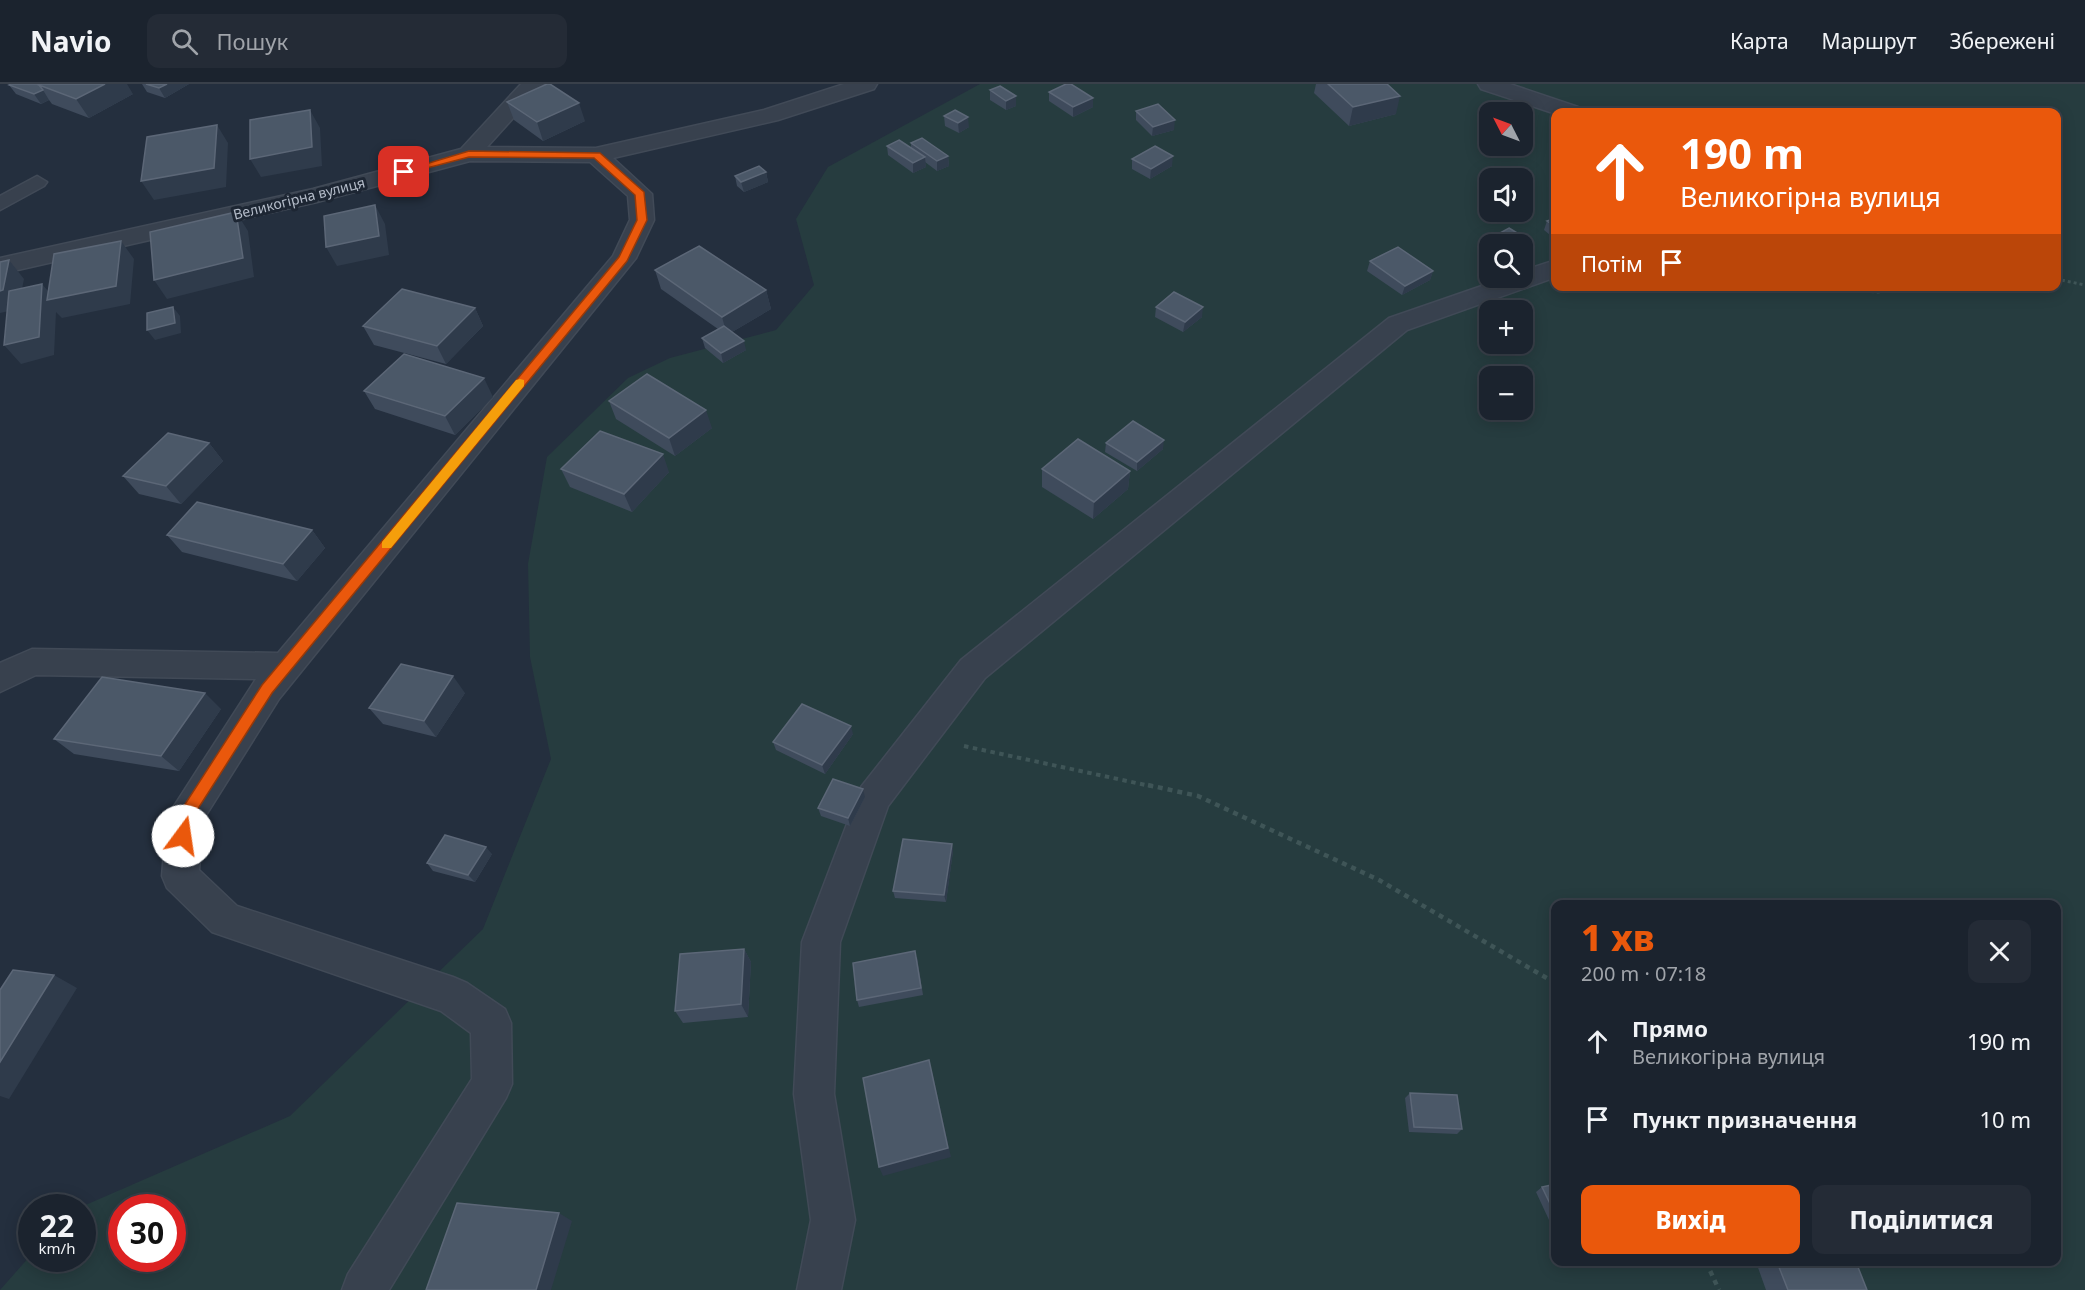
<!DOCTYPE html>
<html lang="uk">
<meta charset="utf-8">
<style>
:root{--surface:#1b232e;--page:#242b36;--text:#f1f3f6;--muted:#a0a4aa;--line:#39404a;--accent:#ea580c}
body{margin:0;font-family:"Noto Sans",sans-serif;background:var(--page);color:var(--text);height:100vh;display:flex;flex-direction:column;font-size:22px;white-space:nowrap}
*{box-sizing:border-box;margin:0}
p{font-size:20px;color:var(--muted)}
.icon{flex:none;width:33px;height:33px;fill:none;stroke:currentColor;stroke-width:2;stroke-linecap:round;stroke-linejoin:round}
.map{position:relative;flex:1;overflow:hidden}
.sheet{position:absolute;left:1551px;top:816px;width:510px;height:366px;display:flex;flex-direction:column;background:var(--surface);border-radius:12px;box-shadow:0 3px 15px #0003,0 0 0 2px var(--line)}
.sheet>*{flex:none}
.top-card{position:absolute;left:1551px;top:24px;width:510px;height:183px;border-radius:12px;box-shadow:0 3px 15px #0003,0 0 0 2px var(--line);background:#ea580c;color:#fff;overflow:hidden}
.needle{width:39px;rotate:312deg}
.buttons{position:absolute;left:1479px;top:18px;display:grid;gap:12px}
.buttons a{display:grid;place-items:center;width:54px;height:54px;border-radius:12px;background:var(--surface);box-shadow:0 3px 15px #0003,0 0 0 2px var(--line);font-size:30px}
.speed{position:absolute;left:18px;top:1110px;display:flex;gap:12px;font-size:30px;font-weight:700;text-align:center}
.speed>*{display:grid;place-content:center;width:78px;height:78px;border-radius:50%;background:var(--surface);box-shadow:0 3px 15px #0003,0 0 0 2px var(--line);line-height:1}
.speed small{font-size:15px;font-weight:400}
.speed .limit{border:9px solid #d22;background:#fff;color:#111}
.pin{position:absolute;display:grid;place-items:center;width:51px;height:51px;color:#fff;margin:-26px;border-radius:12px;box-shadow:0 3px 9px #0006}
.me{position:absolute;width:66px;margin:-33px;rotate:14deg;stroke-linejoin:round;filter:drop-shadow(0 0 4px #0008)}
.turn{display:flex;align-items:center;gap:21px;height:126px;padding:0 30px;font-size:27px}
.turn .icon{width:78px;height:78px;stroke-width:2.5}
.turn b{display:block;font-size:42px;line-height:51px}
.then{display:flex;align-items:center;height:57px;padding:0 30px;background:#0003;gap:12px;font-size:22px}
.round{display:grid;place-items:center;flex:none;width:63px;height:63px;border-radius:12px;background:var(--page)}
.head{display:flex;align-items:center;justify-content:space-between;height:102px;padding:0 30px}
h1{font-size:36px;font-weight:800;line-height:45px;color:var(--accent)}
.button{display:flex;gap:12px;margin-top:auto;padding:12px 30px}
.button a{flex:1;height:69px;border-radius:12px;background:var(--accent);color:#fff;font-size:24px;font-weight:800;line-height:69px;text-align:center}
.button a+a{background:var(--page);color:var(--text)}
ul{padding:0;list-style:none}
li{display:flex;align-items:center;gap:18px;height:78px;padding:0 30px}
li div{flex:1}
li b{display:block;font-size:22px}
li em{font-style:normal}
header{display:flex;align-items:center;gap:36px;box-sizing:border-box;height:84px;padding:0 30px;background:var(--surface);border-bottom:2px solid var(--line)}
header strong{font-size:28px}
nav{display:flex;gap:33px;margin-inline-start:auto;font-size:21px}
.search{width:420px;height:54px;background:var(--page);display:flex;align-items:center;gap:15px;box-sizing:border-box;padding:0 21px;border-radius:12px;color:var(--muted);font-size:22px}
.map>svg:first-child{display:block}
.green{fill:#263c3f;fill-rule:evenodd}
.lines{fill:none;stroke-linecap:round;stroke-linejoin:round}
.service-casing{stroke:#414a57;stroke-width:3}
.minor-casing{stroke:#414a57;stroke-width:3}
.path-far2{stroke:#3f5557;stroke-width:3;stroke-dasharray:3 3;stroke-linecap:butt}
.path-far1{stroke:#3f5557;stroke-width:4;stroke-dasharray:4.5 4.5;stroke-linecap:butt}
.path{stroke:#3f5557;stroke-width:4.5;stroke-dasharray:5 5;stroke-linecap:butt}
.service{fill:#38414e;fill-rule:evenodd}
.minor{fill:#38414e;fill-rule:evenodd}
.wall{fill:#3f4b5c}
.shaded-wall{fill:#2f3b4b}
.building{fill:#4b5868;stroke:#5c6777;stroke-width:1.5}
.route{fill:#ea580c;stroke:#983908;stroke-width:1.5}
.slow{fill:#f59e0b}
.labels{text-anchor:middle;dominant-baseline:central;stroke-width:6;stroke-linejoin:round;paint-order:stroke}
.far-street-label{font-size:14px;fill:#b4bcc9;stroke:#1d2633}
</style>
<header>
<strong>Navio</strong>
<div class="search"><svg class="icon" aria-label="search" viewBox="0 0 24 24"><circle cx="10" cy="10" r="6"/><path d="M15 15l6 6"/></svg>Пошук</div>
<nav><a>Карта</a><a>Маршрут</a><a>Збережені</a></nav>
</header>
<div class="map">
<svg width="2085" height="1206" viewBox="0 0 2085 1206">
<rect width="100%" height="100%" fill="#242f3e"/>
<path class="green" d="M980 0H2085V1206H0L31 1171 32 1174H82L81 1123 290 1032 483 845 551 675 530 573 528 480 547 373 628 294 670 274 776 246 814 201 796 135 828 83ZM1490 28H1522V62H1490ZM1556 28H2056V202H1556ZM1490 94H1522V128H1490ZM1490 160H1522V194H1490ZM1490 226H1522V260H1490ZM1490 292H1522V326H1490ZM1556 820H2056V1178H1556ZM122 1124H172V1174H122Z"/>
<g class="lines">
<defs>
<path id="service" d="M37 92 47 98 44 102 0 126V112Z"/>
<path id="minor" d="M521 0H544L487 63 596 64 764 26 844 0H877L874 5 778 36 613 74 652 110 654 136 636 174 279 615 203 736 199 786 237 822 453 893 467 899 505 925 511 939 512 1000 506 1014 389 1206H342L348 1190 472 995 471 949 441 927 212 848 167 804 162 792 167 733 256 595 36 591 0 608V579L32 565 278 569 613 172 630 136 628 112 590 78 470 77 317 118 0 190V174L313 105 461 65Z
M1478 0H1510L1578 23 1581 28 1556 30 1481 5Z
M1556 176V193L1407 246 985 594 888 722 840 858 834 1010 855 1136 841 1206H797L811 1136 794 1010 802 858 861 703 961 576 1389 234 1505 194H1522V187Z"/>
</defs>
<use href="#service" class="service-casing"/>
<use href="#minor" class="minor-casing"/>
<path class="path-far2" d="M2056 195 2085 201
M1793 202 1878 208 1928 202"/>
<path class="path-far1" d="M964 662 1155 703"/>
<path class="path" d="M1148 701 1198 712 1379 796 1550 896 1556 905
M1706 1178 1719 1206"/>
<use href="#service" class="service"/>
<use href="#minor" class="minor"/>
</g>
<path class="wall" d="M11 0 133 10 89 34 52 20 49 16 41 20 16 10 9 1Z
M142 0H189L165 14 147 8Z
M1316 0H1387L1396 30 1349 42 1314 9Z
M990 6 1016 22 1006 26 990 16Z
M1049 8 1093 14V23L1073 33 1049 17Z
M507 18 585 37 543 57 514 36Z
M1136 27 1174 46 1152 52 1136 36Z
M944 32 969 43 959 49 945 42Z
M911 59 948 72 949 82 937 87 925 78 926 83 913 89 888 71 887 62 911 65Z
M1132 75 1172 82 1150 95 1132 85Z
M766 88 768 98 744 108 737 102 735 92Z
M1556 134V156L1544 146 1547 137Z
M1509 144 1532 158 1529 168 1522 171V160H1490V169L1484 166 1487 156Z
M1370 177 1433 187 1430 196 1402 211 1367 187Z
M655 186 766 206 771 225 732 248 746 266 723 279 705 264 702 254 718 245 661 205Z
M1156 223 1202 233 1183 248 1155 233Z
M475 224 483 242 446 280 374 261 363 242Z
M364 307 493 313 455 351 375 325Z
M609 317 712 344 675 372 616 335Z
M209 359 223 377 181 420 139 410 123 392Z
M1106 359 1163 365 1137 387 1105 368Z
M561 385 669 388 632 428 570 403Z
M1042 385 1130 387 1128 405 1093 435 1042 403Z
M312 446 325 464 297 497 182 468 167 451Z
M465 609 436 653 383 640 369 624Z
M221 625 179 687 74 670 54 655Z
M853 650 825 690 776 666 773 658Z
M865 713 850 742 821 732 818 724Z
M952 760 953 767 946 818 895 814 893 807Z
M492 770 475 798 433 787 427 779Z
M744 865 751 878 748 933 683 939 675 927Z
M917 873 923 911 859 923 857 916Z
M1410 1009 1462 1045 1457 1050 1409 1048 1405 1014Z
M1556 1100V1151L1536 1108 1542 1103Z
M1756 1178H1856L1867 1206H1766Z"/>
<path class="shaded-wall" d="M105 0H127L133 10 89 34 76 15Z
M167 0H189L165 14 159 4Z
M43 6 49 16 41 20 34 10Z
M1016 12V22L1006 26V17Z
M1400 12 1396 30 1349 42 1353 23Z
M1093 14V23L1073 33V23Z
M579 19 585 37 543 57 537 38Z
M310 26 320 44 322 82 261 93 250 75Z
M968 33 969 43 959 49 958 39Z
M1175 36 1174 46 1152 52 1153 43Z
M217 41 228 59 226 103 154 116 141 97Z
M948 72 949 82 937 87V77Z
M1173 72 1172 82 1150 95 1151 85Z
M925 73 926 83 913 89V79Z
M766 88 768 98 744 108 741 98Z
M375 121 385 140 389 171 337 182 326 163Z
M236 128 248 147 254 193 167 215 154 196Z
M121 157 134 175 130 220 62 234 56 228 54 271 21 280 4 261 42 200 54 214Z
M1532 158 1529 168 1522 171V164Z
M9 176 24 195 18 225 0 229V207Z
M1433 187 1430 196 1402 211 1405 202Z
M766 206 771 225 727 251 722 233Z
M173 223 180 232 181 249 155 256 147 246Z
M1203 223 1202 233 1183 248 1185 238Z
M475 224 483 242 446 280 437 262Z
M744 257 746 266 723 279 721 269Z
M484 294 493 313 455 351 445 332Z
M706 326 712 344 675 372 669 354Z
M1164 356 1163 365 1137 387V378Z
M209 359 223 377 181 420 166 402Z
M663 370 669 388 632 428 624 410Z
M1130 387 1128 405 1093 435 1094 418Z
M312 446 325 464 297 497 283 480Z
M453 592 465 609 436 653 424 637Z
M205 609 221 625 179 687 161 672Z
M851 642 853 650 825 690 822 681Z
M863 705 865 713 850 742 848 734Z
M952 760 953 767 946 818 944 811Z
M486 763 492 770 475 798 468 791Z
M744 865 751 878 748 933 741 920Z
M54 891 77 904 9 1015 0 1012V978Z
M932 987 951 1073 883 1092 879 1083Z
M559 1129 572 1137 551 1206H536Z"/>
<path class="building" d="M11 0H42L39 1 43 6 34 10 9 1Z
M42 0H105L76 15 39 1Z
M146 0H167L159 4Z
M547 0H550L579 19 537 38 507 18Z
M1066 0H1071L1093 14 1073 23 1049 8Z
M1328 0H1387L1400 12 1353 23Z
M1000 2 1016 12 1006 17 990 6Z
M1158 20 1175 36 1153 43 1136 27Z
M310 26 312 63 250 75V36Z
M955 26 968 33 958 39 944 32Z
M217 41 214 84 141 97 147 53Z
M922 54 948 72 937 77 911 59Z
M899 56 925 73 913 79 887 62Z
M1155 62 1173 72 1151 85 1132 75Z
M759 82 766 88 741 98 735 92Z
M375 121 379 152 326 163 324 132Z
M236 128 243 174 154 196 150 148Z
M1556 134V143L1547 137Z
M1509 144 1532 158 1522 164V160H1495L1487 156Z
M121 157 116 202 47 216 54 170Z
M699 162 766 206 722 233 655 186Z
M1398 163 1433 187 1405 202 1370 177Z
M9 176 3 206 0 207V178Z
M42 200 39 253 4 261 9 207Z
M402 205 475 224 437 262 363 242Z
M1174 208 1203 223 1185 238 1156 223Z
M173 223 175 239 147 246V229Z
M724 242 744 257 721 269 702 254Z
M404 270 484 294 445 332 364 307Z
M647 290 706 326 669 354 609 317Z
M1133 337 1164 356 1137 378 1106 359Z
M600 347 663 370 624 410 561 385Z
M168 349 209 359 166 402 123 392Z
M1078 355 1130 387 1094 418 1042 385Z
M197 418 312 446 283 480 167 451Z
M401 580 453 592 424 637 369 624Z
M102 593 205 609 161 672 54 655Z
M802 620 851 642 822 681 773 658Z
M833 695 863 705 848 734 818 724Z
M445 751 486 763 468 791 427 779Z
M903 755 952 760 944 811 893 807Z
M744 865 741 920 675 927 680 870Z
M915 867 921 904 857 916 853 879Z
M13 886 54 891 0 978V906Z
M929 976 948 1064 879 1083 863 994Z
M1410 1009 1457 1011 1462 1045 1414 1043Z
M1556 1100V1132L1542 1103Z
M457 1119 559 1129 536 1206H426Z
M1777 1178H1856L1867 1206H1788Z"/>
<path class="route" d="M469 67 600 69 644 108 647 136 627 177 272 609 192 734 189 757H178L176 752 180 728 262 601 619 173 637 136 635 111 594 74 469 73 404 90 399 88Z"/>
<path class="slow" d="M520 295 524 296V302L391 464H382V458L516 296Z"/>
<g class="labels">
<g class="far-street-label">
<text transform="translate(299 114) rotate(-14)">Великогірна вулиця</text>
</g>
</g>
</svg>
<div class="buttons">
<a><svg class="needle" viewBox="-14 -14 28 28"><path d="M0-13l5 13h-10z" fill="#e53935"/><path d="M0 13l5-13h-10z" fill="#a0a4aa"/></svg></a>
<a><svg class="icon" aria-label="sound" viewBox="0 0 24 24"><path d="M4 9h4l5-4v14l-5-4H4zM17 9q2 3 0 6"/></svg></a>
<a><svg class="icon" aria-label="search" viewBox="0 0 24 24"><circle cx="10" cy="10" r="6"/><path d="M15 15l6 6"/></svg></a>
<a>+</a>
<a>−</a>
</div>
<div class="speed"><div>22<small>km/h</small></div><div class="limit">30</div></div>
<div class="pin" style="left:404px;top:88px;background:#d93025"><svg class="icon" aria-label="arrive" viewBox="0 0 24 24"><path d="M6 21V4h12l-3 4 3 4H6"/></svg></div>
<svg class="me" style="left:183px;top:752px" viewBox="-20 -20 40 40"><circle r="19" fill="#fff"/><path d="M0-13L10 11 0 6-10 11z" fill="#ea580c"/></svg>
<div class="top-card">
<div class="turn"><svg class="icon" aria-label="ahead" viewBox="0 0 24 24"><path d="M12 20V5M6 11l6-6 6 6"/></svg><div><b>190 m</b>Великогірна вулиця</div></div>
<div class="then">Потім<svg class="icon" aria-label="arrive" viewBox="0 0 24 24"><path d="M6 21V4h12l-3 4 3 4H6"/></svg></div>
</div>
<section class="sheet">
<div class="head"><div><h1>1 хв</h1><p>200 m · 07:18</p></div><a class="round"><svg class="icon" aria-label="close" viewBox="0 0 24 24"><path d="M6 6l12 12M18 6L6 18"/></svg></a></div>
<ul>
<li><svg class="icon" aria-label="ahead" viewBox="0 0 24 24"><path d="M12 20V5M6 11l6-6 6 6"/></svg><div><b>Прямо</b><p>Великогірна вулиця</p></div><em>190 m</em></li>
<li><svg class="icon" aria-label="arrive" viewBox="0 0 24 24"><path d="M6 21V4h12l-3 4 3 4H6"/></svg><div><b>Пункт призначення</b></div><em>10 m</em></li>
</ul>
<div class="button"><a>Вихід</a><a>Поділитися</a></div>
</section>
</div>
